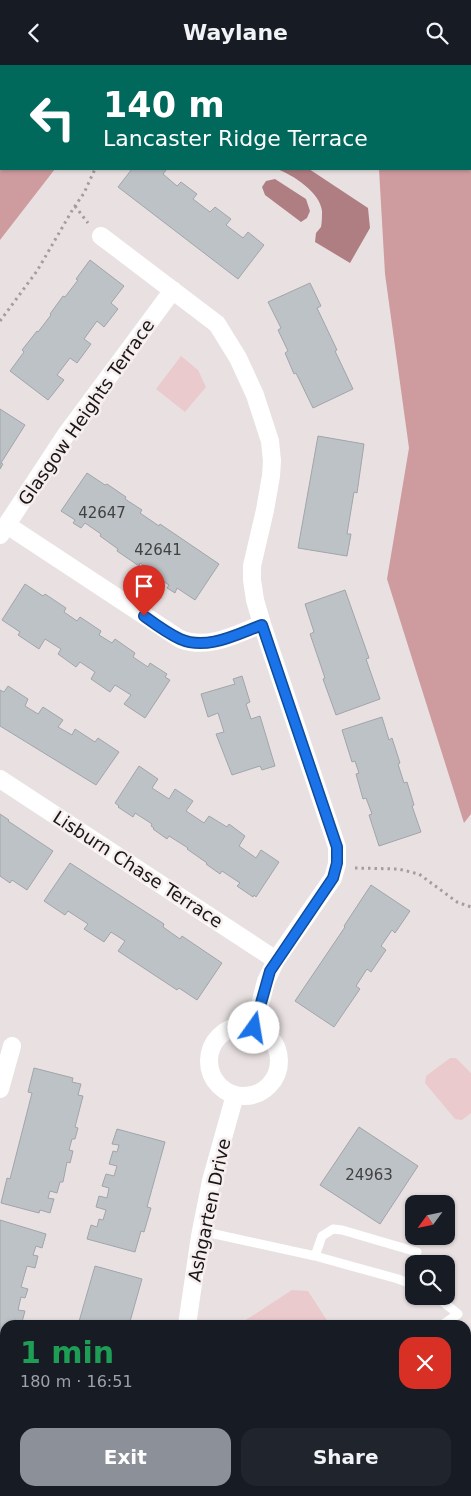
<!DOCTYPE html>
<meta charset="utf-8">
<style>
:root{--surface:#171b24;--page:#20242c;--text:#f1f3f6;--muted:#9ea1a6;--accent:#8c9099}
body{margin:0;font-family:"DejaVu Sans",sans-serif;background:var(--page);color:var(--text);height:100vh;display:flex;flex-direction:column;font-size:19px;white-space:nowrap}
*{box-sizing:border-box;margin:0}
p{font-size:16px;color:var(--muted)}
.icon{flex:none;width:28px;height:28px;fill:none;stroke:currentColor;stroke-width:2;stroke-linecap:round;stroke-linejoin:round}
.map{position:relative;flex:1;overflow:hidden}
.side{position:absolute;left:0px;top:1255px;width:471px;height:176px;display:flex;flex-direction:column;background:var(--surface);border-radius:15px 15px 0 0;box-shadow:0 1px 4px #0004}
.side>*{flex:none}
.guide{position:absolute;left:0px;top:0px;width:471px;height:105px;box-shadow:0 1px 4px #0004;background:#00695c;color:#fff;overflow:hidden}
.needle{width:32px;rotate:237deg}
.fabs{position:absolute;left:405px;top:1130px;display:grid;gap:10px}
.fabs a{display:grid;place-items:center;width:50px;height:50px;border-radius:10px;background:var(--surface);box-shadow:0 1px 4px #0004;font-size:25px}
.pin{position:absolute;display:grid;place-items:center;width:42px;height:42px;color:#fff;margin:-51px -21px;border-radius:50% 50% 50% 0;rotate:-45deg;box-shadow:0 0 5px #0007}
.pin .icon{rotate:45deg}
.me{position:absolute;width:55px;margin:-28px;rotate:13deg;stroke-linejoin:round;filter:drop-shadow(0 0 4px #0008)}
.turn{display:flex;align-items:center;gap:18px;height:105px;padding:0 20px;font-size:22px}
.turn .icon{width:65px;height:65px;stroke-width:2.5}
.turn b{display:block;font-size:35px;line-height:42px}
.round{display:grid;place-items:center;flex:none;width:52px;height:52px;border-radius:15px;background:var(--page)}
.summary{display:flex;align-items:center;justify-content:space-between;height:85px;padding:0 20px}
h1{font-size:30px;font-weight:700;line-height:38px;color:#1e9e55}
.action{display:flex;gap:10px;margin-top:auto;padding:10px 20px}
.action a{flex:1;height:58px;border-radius:15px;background:var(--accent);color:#fff;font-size:20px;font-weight:700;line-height:58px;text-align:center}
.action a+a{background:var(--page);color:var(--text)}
header{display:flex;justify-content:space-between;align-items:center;height:65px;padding:0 20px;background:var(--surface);font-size:22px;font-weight:700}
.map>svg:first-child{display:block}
.green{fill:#eacacc}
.forest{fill:#ce9b9f}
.water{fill:#af7e83}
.building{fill:#bdc2c6;stroke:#a1a5aa}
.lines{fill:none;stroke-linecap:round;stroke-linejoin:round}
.path{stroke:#a49d9d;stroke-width:3;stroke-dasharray:2.5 4;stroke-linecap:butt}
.service{stroke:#fff;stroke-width:9}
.minor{stroke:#fff;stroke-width:18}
.route-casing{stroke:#114b97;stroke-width:12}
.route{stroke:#1a73e8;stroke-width:9}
.labels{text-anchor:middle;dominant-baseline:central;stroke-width:5;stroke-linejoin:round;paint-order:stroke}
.number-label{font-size:15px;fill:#424142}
.street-label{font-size:18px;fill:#191616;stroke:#f6eeef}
</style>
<header><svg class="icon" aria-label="back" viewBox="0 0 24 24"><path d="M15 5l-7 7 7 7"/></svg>Waylane<svg class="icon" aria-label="search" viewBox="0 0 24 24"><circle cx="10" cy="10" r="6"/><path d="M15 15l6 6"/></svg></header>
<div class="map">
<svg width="471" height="1431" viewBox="0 0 471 1431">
<rect width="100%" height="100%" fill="#e9e1e1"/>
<path class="green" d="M181 291 198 305 206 322 185 347 156 324Z
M450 993H456L471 1008V1048L462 1055 455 1054 425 1018 426 1011Z
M292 1225 308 1226 330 1260H238Z"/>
<path class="forest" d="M0 0H134L133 1H1V104H55L0 175Z
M457 0H471V749L464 758 387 514 409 383 385 209 379 104H470V1H456Z"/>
<path class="water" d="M277 104H309L368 143 370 163 350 198 315 177 316 168 321 162C322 156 322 151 322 146 320 127 293 110 277 104Z
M275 114 306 134 310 146 307 153 301 157 265 130 262 122 266 116Z"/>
<path class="building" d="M132 104H164L166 105 163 109 177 121 181 117 197 129 193 134 210 147 215 142 231 154 226 160 243 173 248 167 264 180 238 214 118 122Z
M90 195 124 221 111 238 118 244 104 262 97 256 84 274 91 279 77 298 70 293 57 310 64 315 48 335 10 306 24 287 22 285 37 266 38 267 51 250 50 249 63 231 65 232 78 215 76 214Z
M310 218 321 241 317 243 337 285 335 286 353 324 313 343 296 308 294 309 285 288 288 286 278 265 281 263 268 237Z
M0 344 25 360 1 398 3 399 0 404Z
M318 371 364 379 357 428 354 427 347 469H351L347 491 298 483Z
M87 408 105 420 107 419 126 432 125 434 142 445 140 448 159 461 160 459 219 499 195 535 177 523 175 528 167 523 169 520 155 511 156 509 140 498 139 501 117 486 118 484 100 471 101 469 85 458 81 463 73 458 75 455 61 446Z
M25 519 43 531 45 529 66 543 64 547 77 556 80 552 101 566 99 570 112 578 115 574 135 588 133 592 148 602 150 598 167 609 165 612 170 615 145 653 124 639 131 630 115 620 110 627 91 614 95 607 80 597 76 602 58 589 61 584 45 574 39 584 18 570 20 567 2 555Z
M345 525 369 593 366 594 380 634 336 650 323 614 325 613 310 569 314 567 305 539Z
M242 611 250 637 246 639 251 654 260 651 275 701 262 705 260 701 232 710 216 669 224 667 218 648 208 652 201 629 235 619 233 614Z
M8 621 28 634 25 641 38 649 43 642 63 655 58 662 72 670 75 664 95 677 98 673 119 687 96 720 0 661V625L4 627Z
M382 652 389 675 392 673 400 698 398 699 404 718 407 717 414 740 412 741 421 767 379 781 369 750 372 749 366 733 363 734 356 709 359 708 355 696 352 697 342 665Z
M139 701 158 714 152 723 169 734 175 724 193 736 186 746 204 758 209 751 227 762 229 759 245 771 239 781 256 793 261 785 279 797 256 832 254 830 253 832 237 821 240 818 222 806 220 809 206 799 207 798 187 784 188 783 169 771 167 774 153 764 154 763 151 761 152 759 135 748 133 752 118 742 119 741 115 738Z
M0 749 9 755 8 756 53 786 27 825 12 815 10 818 0 811Z
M70 798 164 859 163 862 180 874 182 871 222 898 197 935 179 923 177 925 118 886 125 876 111 867 104 877 84 864 88 859 68 846 65 850 44 836Z
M371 820 410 846 395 868 392 865 381 881 386 885 371 907 367 904 356 921 360 924 334 962 295 936 345 862 344 861Z
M34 1003 73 1013 72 1017 81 1019 78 1030 83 1031 75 1062 78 1063 75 1074H72L69 1085 73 1086 70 1098 67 1097 63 1117H60L57 1128 50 1126 48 1133 54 1134 50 1148 40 1145 39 1148 1 1138 7 1113 10 1114 32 1028 28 1027Z
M359 1062 418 1101 380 1159 320 1120Z
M117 1064 165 1077 147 1142 151 1143 144 1167 141 1166 135 1187 87 1174 91 1160 97 1162 99 1154 103 1155 106 1145 96 1142 99 1131 107 1133 109 1123 102 1121 106 1109 114 1111 117 1101 109 1099 113 1086 117 1087 119 1080 112 1079Z
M0 1155 46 1169 42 1183 36 1181 33 1190 38 1191 35 1203 27 1201 21 1222 28 1224 25 1233 21 1232 18 1245 25 1246 22 1257 15 1255 14 1260H5L4 1276 0 1275Z
M95 1201 142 1214 129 1260H78Z
M466 1301H471V1348H466Z
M0 1392 5 1393V1426H120L119 1431H0Z"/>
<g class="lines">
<path class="path" d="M187 1V0
M75 141 88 158
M0 256 37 206 73 144 84 128 95 104
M355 803 398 804 419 809 457 837 471 842"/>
<path class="service" d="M201 1166 315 1191 398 1214 414 1220
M315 1191 322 1171 333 1164 342 1165 417 1187
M436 1231 458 1249 442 1260"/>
<path class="minor" d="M101 171 217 259 238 293 255 330 270 376 272 396 271 411 265 445 252 501V515L255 535 262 559 337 782V799L333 813 276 895 266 916 254 963
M7 460 180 574C208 585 235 570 262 559
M0 470 67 368 173 225
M0 714 276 895
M209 996a35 35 0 1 1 70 0a35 35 0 1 1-70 0Z
M0 1024 12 981
M187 1260 200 1171 211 1116 235 1030
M0 1322 5 1323
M0 1356 5 1358
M466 1413 471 1412
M376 1426V1431
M140 1431 141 1426"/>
</g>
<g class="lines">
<defs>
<path id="route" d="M144 551C155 559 167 568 180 574 207 586 237 569 262 560L337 782V798L333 813 270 906 254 963"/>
</defs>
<use href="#route" class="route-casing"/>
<use href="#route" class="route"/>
</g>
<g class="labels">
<g class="number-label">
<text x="102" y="448">42647</text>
<text x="158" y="485">42641</text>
<text x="369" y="1110">24963</text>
</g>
<g class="street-label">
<text transform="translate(86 347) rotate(-55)">Glasgow Heights Terrace</text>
<text transform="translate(138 804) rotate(33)">Lisburn Chase Terrace</text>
<text transform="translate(209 1145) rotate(-78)">Ashgarten Drive</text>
</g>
</g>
</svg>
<div class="fabs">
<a><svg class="needle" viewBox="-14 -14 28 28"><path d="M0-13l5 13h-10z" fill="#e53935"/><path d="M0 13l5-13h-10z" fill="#9ea1a6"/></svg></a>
<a><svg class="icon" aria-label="search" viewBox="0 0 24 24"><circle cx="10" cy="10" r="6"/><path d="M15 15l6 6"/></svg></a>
</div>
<div class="pin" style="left:144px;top:551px;background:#d93025"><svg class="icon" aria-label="arrive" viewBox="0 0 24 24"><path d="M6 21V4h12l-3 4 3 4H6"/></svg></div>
<svg class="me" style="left:254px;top:963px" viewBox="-20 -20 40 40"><circle r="19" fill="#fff"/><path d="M0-13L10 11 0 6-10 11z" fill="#1a73e8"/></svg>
<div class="guide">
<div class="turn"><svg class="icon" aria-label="left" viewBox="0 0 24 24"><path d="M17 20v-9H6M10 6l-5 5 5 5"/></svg><div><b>140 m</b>Lancaster Ridge Terrace</div></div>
</div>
<section class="side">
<div class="summary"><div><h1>1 min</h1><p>180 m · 16:51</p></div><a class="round" style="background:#d93025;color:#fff"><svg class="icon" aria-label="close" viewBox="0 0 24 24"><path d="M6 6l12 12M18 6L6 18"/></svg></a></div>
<div class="action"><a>Exit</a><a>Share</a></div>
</section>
</div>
